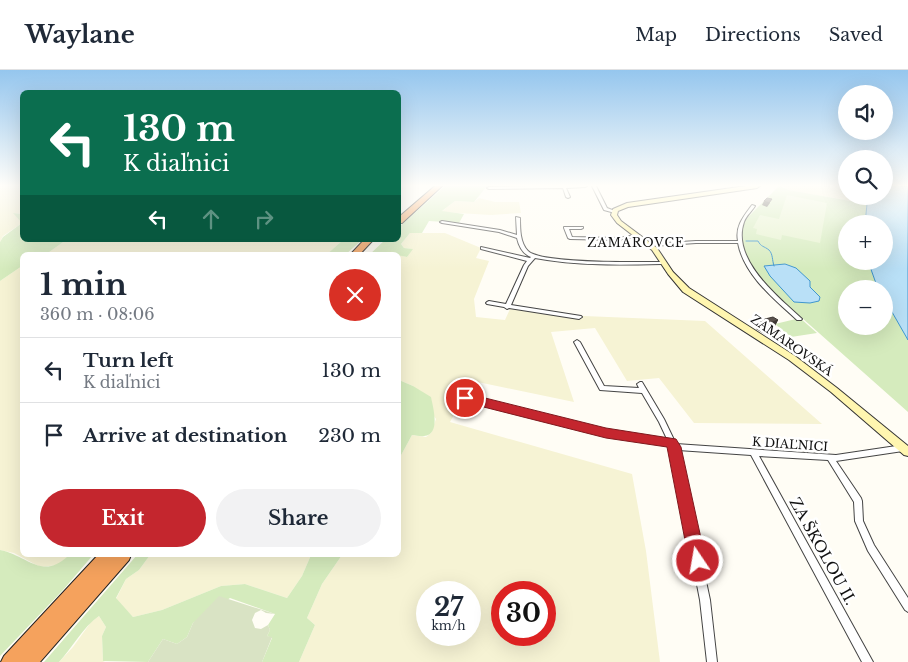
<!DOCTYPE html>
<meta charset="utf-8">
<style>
:root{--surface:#fff;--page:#f2f2f3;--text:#1f2937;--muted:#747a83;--line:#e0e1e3;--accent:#c4262e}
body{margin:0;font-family:"Libre Baskerville",serif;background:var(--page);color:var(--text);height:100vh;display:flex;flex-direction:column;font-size:19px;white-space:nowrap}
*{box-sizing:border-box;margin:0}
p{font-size:16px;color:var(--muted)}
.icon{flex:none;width:28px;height:28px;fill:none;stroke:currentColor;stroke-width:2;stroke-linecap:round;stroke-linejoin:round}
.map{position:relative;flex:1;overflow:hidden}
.details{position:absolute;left:20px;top:182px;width:381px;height:305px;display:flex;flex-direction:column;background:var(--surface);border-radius:8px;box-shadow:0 5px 20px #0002}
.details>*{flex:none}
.top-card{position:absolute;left:20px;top:20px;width:381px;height:152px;border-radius:8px;box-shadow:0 5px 20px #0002;background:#0b6e4f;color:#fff;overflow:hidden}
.buttons{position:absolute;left:838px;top:15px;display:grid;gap:10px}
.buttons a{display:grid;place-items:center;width:55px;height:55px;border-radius:50%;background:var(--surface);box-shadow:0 5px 20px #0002;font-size:25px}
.speed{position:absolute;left:416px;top:511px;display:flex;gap:10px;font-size:25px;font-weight:700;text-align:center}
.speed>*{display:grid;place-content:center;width:65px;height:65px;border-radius:50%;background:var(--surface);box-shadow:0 5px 20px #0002;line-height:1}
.speed small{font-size:12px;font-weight:400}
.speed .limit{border:8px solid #d22;background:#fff;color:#111}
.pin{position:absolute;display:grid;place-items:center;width:42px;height:42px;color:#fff;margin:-21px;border:2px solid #fff;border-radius:50%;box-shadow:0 1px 5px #0007}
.me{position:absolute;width:55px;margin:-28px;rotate:348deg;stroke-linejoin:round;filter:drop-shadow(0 0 4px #0008)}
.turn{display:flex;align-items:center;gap:18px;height:105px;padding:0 20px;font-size:22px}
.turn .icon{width:65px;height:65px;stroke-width:2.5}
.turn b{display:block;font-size:35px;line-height:42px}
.lanes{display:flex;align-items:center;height:48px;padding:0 20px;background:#0003;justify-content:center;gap:25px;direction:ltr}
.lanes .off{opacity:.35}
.round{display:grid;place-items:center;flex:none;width:52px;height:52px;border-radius:26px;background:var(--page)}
.summary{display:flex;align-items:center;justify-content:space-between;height:85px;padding:0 20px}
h1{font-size:30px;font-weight:700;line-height:38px}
.button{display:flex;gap:10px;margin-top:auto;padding:10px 20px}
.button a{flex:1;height:58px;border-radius:30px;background:var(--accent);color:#fff;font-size:20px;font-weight:700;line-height:58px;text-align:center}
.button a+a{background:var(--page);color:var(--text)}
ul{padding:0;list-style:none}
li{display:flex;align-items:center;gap:15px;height:65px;padding:0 20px;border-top:1px solid var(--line)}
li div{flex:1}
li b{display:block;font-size:19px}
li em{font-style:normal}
header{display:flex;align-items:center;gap:30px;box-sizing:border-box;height:70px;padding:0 25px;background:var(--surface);border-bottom:1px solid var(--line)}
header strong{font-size:24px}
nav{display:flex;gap:28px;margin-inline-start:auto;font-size:18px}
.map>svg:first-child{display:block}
.farmland{fill:#f6f3d4;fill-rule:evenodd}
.green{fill:#d5ebbd}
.cemetery{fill:#d9e3c4}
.pitch{fill:#e6f2cf}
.water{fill:#b9e0f7;stroke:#3f96cf}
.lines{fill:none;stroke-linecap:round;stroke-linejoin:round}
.stream{stroke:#3f96cf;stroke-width:1}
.minor-casing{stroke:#444;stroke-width:2}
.secondary-casing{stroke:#333;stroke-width:2}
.motorway-casing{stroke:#222;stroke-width:2}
.minor{fill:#fff;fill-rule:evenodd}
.secondary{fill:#fff6b0;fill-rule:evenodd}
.motorway{fill:#f5a25d;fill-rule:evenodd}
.wall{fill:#4d4742}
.shaded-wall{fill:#3f3936}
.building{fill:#5a524d;stroke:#3f3936}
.route{fill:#c4262e;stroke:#7f191e}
.labels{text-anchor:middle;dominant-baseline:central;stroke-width:5;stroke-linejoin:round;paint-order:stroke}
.far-quarter-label{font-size:12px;letter-spacing:1px;fill:#111;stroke:#fff}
.street-label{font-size:12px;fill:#111;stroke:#fff}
.near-street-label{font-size:15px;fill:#111;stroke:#fff}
</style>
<header>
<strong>Waylane</strong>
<nav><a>Map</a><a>Directions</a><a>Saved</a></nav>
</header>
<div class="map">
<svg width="908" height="592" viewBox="0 0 908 592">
<rect width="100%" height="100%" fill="#fffdf5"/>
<path class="farmland" d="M0 116H22V144L14 143 22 153 3 166 0 172Z
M783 116H846V126H871L867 134 789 120Z
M479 128 495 132H519L521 143 491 145 441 142 455 131 474 132Z
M410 163H445L481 178 476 188 489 191 474 229 476 247 505 250 510 239 584 246 705 251 822 354 694 353 659 308 627 311 595 258 551 262 574 332 473 311 450 352 632 404 646 481 660 592H299L315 555 307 548 322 514 342 485H399V389L412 365 426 367 431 363 436 349 413 316 399 310V185L407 187 412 179 404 178 401 174ZM428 522H470V565H428ZM502 522H545V565H502Z
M66 170H343L326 185H45Z
M22 196V485H69L59 495 40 497 14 483 0 480V211Z
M150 485H311L302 506 287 528 245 514 221 516 162 540 133 547 116 529 126 509 139 500Z
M99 546 106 557 102 566 103 591 105 592H59L73 577 91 552Z"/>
<path class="green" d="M445 116H487L474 132 455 131 442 141 464 144 459 153 429 151 422 163H410L401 174 404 178 413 179 407 187 397 185H369L385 170H399V157Z
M779 116 789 120 867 134 865 154H846V191H868L878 219H846V256H884V228L908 270V342L784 232 761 210 749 192 739 167 743 152Z
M13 143 22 144V170H66L45 185H22V196L0 211V172L3 167 22 153Z
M343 170H362L345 185H326Z
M800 248 817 263 791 267 775 254Z
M399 310 413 316 431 327C433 337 441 365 424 366 421 367 416 365 412 365L399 389Z
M0 480C29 486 42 511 69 485H93L63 520 0 586Z
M137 485H150L139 500 126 509 116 528 133 547 162 540 221 516 245 514 287 528 302 506 311 485H342L322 514 307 548 315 555 299 592H262L272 568 267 566 270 560 268 555 275 544 230 528 193 553 187 567 177 574 163 569 148 592 103 591 102 566 106 557 99 546C83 557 72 578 59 592H44Z"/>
<path class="cemetery" d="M219 526 275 544 266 543 261 540 255 543 252 550 255 558 261 559 268 555 270 560 267 566 272 567 262 592H148L163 569 177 574 187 567 193 553Z"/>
<path class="pitch" d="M787 125 827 133 820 173 782 165 781 170 756 164 757 159 753 158 760 145 779 149Z"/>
<path class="water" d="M884 116H908V270L884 228V219H878L868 191H884V154H865L867 134 871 126H884Z
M785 194 796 198 810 211V217L820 227 819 231 810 233 794 232 770 206 764 196Z"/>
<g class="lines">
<path class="stream" d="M746 171H758C761 177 764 176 769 180 773 184 772 190 774 196"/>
<defs>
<path id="minor" d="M528 116H587L585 117 566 118 570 127 568 128 566 127 563 118 489 119 487 118 489 117Z
M592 116H596L607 138 615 141V143L604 140Z
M752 135 755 136C752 141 746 146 744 152 731 189 777 226 801 248L802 249 801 250H797C774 229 744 205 738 173H696L651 176 649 175 651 174 696 171H738C735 156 744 146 752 135Z
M516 147 520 148C520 159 520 173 528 181 541 194 640 192 662 192L664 193 662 194C620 195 577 196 535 188L528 196 511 235 581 246 582 247 579 249 509 238 507 239 504 237 487 234 486 233 487 232 489 231 506 234 524 195 527 191 481 179V177L530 188 531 187C523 184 519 177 517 168L499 162 442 153 440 152 442 151 500 160 517 165Z
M564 157H583V158L581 159H569L572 167 617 168 637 165 639 166 637 167 617 170 570 169 568 168 564 158Z
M577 270 580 272 604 316 639 318 637 314 640 312H642L664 349 676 374 836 385 903 375 906 376 907 378 906 380 903 381 836 391 861 428 862 431 863 451 874 475 908 528V542L905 540 868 481 855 451 854 432 828 390 759 386 873 592H862L751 385 678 380 710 530 717 592H707L700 530 670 376 606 366 465 330H463L462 328 463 326H465L606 360 667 369 659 352 642 323 600 320 574 272Z"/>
<path id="secondary" d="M746 116H760L757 118 628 137 618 141 617 145 621 151 657 178 673 202 689 218 795 286 837 318 908 376V386L904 385 831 322 789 290 683 222 668 204 652 180 617 153 611 145 613 139 627 133Z"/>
<path id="motorway" d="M435 116H442L402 153H399V147Z
M364 170H373L359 185H350Z
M98 485H131L129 490 40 592H1L4 586Z"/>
</defs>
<use href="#minor" class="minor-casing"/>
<use href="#secondary" class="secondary-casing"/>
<use href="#motorway" class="motorway-casing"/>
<use href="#minor" class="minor"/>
<use href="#secondary" class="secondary"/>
<use href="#motorway" class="motorway"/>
</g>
<path class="wall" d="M764 131 770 133 767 137 762 135Z
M761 250H778L773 260H771L769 264 766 265 756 259Z"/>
<path class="shaded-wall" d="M778 250 773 260H771L769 264 766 265 771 256 770 253Z"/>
<path class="building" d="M767 128 772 129 769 133 764 131Z
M773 247 778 250 770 253 774 255 771 256 761 250Z"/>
<linearGradient id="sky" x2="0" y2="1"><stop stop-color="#95c6ee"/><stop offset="0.58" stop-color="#fffefa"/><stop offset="1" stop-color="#fffefa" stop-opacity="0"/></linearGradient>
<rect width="908" height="199" fill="url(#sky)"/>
<path class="route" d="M465 323 606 358 676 369 681 377 706 491 703 496 698 499 692 496 689 491 667 377 606 368 460 331 459 328 460 324Z"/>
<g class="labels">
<g class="far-quarter-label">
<text x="636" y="172">ZAMAROVCE</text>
</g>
<g class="street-label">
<text transform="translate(792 275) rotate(35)">ZAMAROVSKÁ</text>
<text transform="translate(790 374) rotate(4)">K DIAĽNICI</text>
</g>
<g class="near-street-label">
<text transform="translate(823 481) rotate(61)">ZA ŠKOLOU II.</text>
</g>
</g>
</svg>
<div class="buttons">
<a><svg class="icon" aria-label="sound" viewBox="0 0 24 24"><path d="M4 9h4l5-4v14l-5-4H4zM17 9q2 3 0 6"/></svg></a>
<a><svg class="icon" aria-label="search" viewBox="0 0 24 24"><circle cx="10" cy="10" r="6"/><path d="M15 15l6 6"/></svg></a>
<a>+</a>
<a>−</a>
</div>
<div class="speed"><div>27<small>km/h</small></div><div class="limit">30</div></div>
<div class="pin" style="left:465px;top:328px;background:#d93025"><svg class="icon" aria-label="arrive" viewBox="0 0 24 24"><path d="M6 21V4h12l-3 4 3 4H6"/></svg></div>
<svg class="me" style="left:698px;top:491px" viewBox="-20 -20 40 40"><circle r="17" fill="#c4262e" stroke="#fff" stroke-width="3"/><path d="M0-11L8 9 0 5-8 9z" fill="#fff"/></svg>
<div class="top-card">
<div class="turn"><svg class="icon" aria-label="left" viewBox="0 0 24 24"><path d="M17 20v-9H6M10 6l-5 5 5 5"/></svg><div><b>130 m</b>K diaľnici</div></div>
<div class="lanes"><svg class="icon" aria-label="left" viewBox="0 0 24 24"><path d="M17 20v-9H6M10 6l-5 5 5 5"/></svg><svg class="icon off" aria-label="ahead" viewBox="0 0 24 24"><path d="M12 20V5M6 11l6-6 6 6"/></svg><svg class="icon off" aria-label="right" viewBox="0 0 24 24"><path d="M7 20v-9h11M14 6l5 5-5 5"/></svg></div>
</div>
<section class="details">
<div class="summary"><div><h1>1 min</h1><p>360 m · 08:06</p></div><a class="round" style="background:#d93025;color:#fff"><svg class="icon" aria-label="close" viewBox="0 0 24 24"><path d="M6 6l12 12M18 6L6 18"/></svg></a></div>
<ul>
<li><svg class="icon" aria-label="left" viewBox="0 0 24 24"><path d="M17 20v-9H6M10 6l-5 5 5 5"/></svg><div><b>Turn left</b><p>K diaľnici</p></div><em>130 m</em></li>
<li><svg class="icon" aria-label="arrive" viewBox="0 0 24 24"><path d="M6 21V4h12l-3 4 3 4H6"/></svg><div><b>Arrive at destination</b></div><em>230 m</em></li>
</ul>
<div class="button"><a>Exit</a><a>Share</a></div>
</section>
</div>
